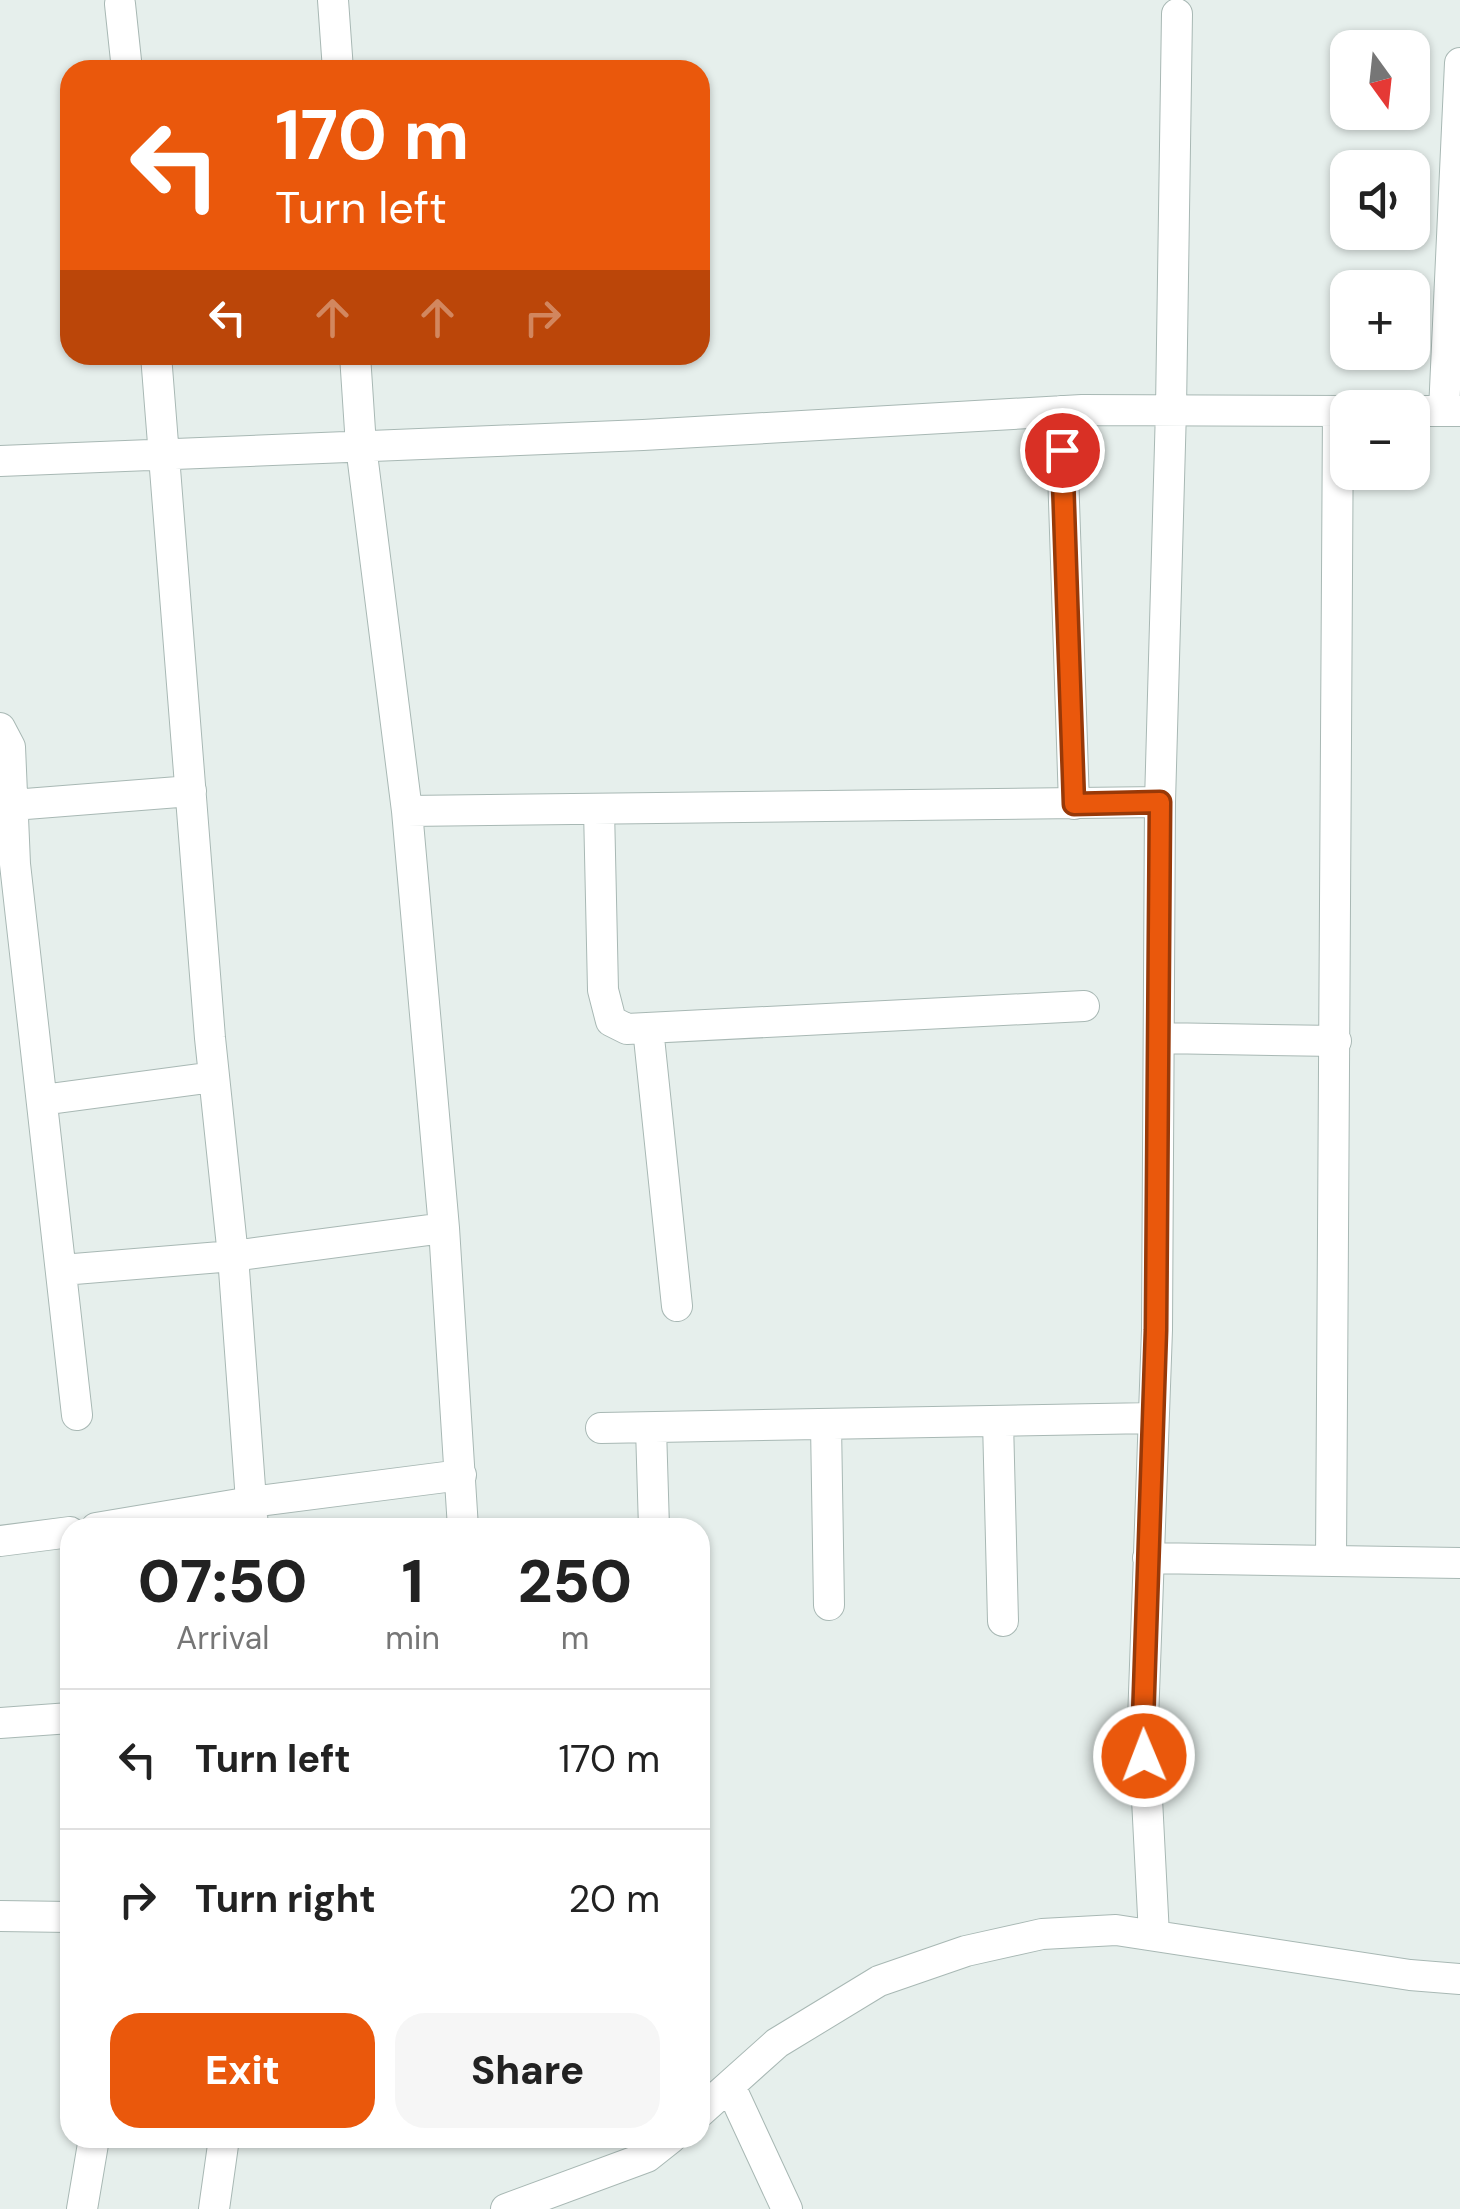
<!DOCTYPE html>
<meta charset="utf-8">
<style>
:root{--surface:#fff;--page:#f6f6f6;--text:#222;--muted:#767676;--line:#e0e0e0;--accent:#ea580c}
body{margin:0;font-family:"DM Sans",sans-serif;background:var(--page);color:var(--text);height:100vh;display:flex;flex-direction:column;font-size:38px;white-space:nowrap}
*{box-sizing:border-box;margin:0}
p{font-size:32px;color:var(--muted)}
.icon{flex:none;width:55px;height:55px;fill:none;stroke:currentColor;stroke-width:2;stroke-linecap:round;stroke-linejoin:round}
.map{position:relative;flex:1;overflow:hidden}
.drawer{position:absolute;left:60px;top:1518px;width:650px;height:630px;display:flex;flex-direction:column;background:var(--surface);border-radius:30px;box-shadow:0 2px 8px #0004}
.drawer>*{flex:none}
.guide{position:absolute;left:60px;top:60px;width:650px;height:305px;border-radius:30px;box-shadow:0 2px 8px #0004;background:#ea580c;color:#fff;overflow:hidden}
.needle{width:65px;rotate:165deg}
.buttons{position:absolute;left:1330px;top:30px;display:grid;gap:20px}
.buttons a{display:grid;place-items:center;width:100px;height:100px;border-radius:20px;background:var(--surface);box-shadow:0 2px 8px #0004;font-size:50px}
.pin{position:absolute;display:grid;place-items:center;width:85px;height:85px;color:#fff;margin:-42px;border:5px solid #fff;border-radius:50%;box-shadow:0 2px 10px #0007}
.me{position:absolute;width:110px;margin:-55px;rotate:359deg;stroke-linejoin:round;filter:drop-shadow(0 0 8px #0008)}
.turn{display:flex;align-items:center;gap:35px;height:210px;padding:0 50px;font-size:45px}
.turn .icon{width:130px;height:130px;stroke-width:2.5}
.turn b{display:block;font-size:70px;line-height:85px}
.lanes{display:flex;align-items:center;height:95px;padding:0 50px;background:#0003;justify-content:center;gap:50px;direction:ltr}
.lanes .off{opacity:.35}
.eta{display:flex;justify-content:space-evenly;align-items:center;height:170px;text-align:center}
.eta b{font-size:60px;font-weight:800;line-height:70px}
.cta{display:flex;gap:20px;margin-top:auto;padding:20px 50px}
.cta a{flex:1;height:115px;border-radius:30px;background:var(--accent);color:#fff;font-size:40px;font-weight:800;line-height:115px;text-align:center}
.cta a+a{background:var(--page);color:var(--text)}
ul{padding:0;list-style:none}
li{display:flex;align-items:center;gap:30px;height:140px;padding:0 50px;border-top:2px solid var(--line)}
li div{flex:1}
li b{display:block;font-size:38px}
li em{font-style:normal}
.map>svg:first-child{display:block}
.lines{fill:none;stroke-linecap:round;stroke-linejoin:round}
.minor-casing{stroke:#a8b8b4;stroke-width:32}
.minor{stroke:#fff;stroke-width:30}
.route-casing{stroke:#983908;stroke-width:25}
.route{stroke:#ea580c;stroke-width:18}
</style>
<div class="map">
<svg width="1460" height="2209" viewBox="0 0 1460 2209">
<rect width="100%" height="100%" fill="#e6efec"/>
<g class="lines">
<defs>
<path id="minor" d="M333 0 338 70
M120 4 127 70
M156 355 210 1038 233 1256 253 1528
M355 355 361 446 407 811 444 1228 463 1528
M1061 411 1074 804
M1412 411H1460
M1444 411 1460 63
M0 461 643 435 1082 410 1348 411
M0 728 10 747 15 864 77 1415
M13 805 191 791
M599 809 603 990 611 1021 627 1029 1084 1006
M407 811 1160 802
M648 1028 677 1306
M1159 1038 1336 1041
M42 1100 214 1077
M62 1270 233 1256 444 1228
M998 1421 1003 1621
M826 1425 829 1605
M601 1428 1153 1418
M651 1428 654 1528
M96 1528 251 1502 461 1475
M0 1541 70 1532
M1148 1558 1460 1563
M1331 1561 1338 411
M0 1723 70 1718
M0 1916 70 1917
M1154 1935 1143 1721 1157 1330 1160 802 1171 409 1177 14
M730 2086 787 2209
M700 2112 777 2043 879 1981 966 1951 1042 1934 1116 1930 1410 1975 1460 1979
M82 2209 94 2138
M214 2209 224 2138
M506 2209 647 2157 671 2138"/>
</defs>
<use href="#minor" class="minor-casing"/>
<use href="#minor" class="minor"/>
</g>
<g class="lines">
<defs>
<path id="route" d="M1062 450 1074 804 1160 802 1156 1330 1143 1721 1144 1756"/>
</defs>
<use href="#route" class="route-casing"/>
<use href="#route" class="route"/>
</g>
</svg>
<div class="buttons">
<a><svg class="needle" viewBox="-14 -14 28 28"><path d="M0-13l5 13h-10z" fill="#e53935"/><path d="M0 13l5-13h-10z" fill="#767676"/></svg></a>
<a><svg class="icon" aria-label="sound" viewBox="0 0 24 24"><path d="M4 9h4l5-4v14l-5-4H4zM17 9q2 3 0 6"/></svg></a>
<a>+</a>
<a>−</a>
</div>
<div class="pin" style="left:1062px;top:450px;background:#d93025"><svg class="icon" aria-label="arrive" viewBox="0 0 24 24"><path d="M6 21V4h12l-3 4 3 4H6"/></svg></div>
<svg class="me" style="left:1144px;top:1756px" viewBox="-20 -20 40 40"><circle r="17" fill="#ea580c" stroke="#fff" stroke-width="3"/><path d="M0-11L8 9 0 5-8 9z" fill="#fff"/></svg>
<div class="guide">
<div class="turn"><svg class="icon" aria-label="left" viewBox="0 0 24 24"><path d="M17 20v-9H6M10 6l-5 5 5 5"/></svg><div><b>170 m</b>Turn left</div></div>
<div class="lanes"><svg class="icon" aria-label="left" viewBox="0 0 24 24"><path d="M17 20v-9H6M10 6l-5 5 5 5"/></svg><svg class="icon off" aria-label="ahead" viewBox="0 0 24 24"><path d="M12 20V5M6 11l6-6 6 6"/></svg><svg class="icon off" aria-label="ahead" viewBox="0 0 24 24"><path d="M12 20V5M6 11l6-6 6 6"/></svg><svg class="icon off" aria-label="right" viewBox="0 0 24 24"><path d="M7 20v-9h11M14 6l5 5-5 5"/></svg></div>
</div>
<section class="drawer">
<div class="eta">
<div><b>07:50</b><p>Arrival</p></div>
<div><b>1</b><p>min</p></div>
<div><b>250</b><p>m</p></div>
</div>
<ul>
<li><svg class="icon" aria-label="left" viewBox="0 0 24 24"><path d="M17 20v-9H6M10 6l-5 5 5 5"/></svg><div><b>Turn left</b></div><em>170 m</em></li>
<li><svg class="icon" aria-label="right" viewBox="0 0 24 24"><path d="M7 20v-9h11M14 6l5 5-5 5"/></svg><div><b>Turn right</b></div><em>20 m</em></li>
</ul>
<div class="cta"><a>Exit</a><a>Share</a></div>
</section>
</div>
